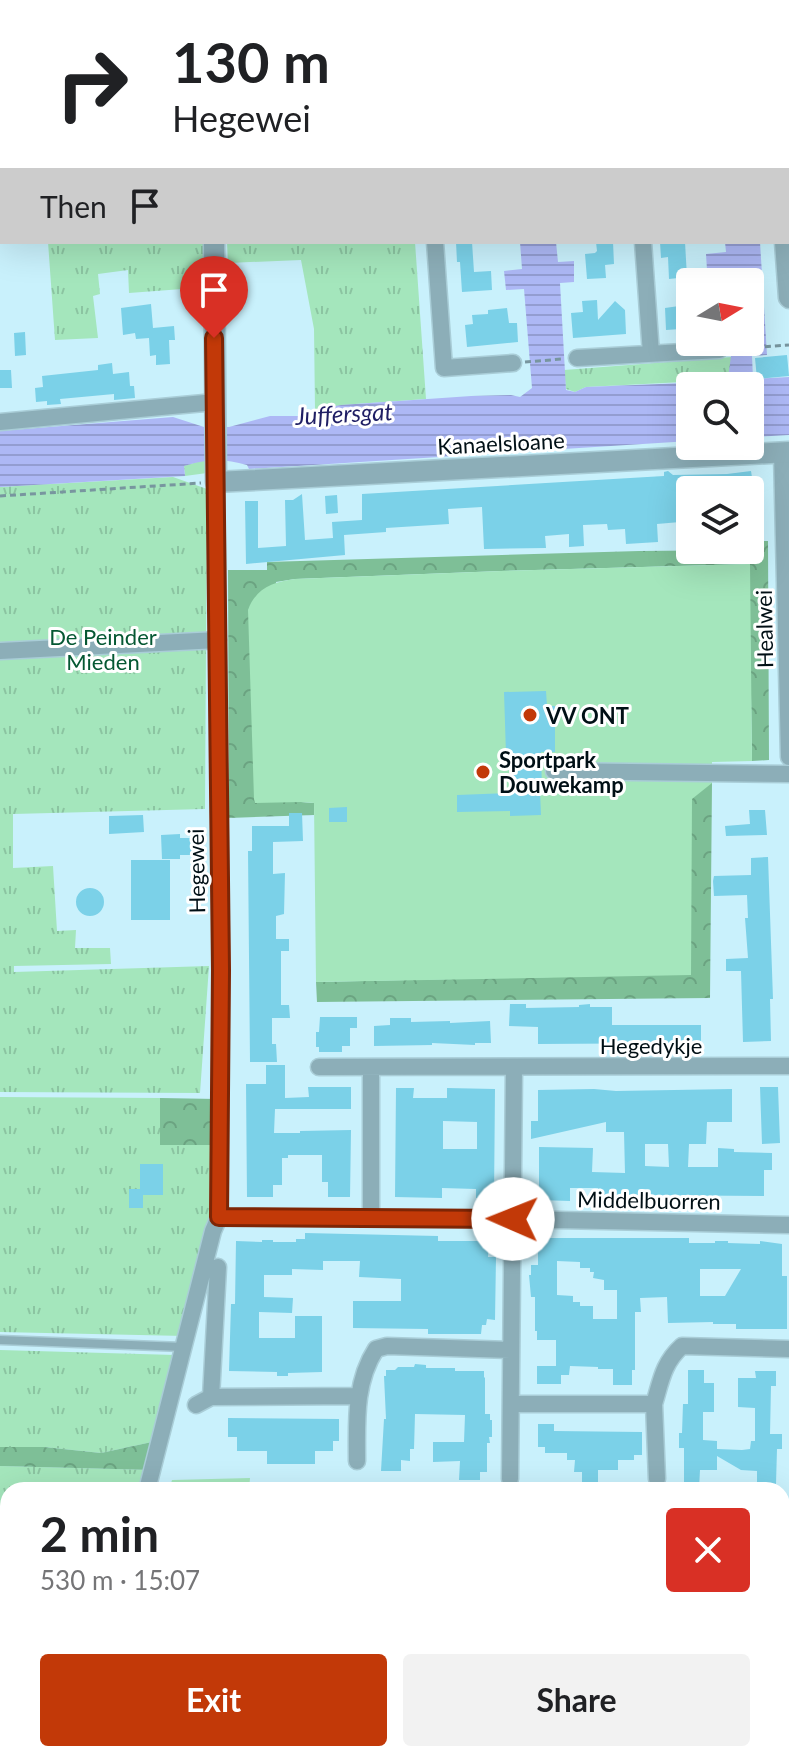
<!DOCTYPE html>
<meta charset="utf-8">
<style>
:root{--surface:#fff;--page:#f2f2f2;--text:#202124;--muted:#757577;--accent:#c23908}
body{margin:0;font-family:Lato,sans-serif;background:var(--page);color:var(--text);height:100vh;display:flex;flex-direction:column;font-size:30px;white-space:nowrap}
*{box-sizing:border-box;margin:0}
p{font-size:26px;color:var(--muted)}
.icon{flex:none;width:44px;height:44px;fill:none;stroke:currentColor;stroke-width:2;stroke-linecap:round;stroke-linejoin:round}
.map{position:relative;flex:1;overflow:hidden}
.side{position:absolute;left:0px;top:1482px;width:790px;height:280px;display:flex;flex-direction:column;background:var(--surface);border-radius:24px 24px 0 0;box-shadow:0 8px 32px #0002}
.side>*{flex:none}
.banner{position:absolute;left:0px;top:0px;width:790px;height:244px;box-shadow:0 8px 32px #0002;background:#fff;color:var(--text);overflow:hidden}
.needle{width:52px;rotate:80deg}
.buttons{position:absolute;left:676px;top:268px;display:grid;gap:16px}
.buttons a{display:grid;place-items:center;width:88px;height:88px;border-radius:8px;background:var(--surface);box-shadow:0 8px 32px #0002;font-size:40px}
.pin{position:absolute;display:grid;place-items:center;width:68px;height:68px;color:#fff;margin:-82px -34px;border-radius:50% 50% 50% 0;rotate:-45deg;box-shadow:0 0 8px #0007}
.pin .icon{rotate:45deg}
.me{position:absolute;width:88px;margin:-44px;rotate:271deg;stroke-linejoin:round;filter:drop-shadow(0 0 6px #0008)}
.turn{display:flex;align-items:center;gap:28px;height:168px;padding:0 40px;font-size:36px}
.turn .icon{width:104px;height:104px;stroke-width:2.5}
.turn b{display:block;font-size:56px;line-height:68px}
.then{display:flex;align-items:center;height:76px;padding:0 40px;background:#0003;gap:16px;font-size:30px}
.round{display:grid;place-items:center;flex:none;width:84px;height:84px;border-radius:8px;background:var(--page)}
.summary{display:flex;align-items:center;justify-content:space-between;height:136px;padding:0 40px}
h1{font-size:48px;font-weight:700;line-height:60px}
.cta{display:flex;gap:16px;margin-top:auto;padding:16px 40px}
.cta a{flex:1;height:92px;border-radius:8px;background:var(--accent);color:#fff;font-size:32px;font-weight:700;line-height:92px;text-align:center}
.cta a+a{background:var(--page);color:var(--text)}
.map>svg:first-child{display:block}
.grass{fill:url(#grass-tufts)}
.forest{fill:url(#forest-crowns)}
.pitch{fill:#a4e6bc}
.water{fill:url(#water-rules)}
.building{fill:#7bd1e8;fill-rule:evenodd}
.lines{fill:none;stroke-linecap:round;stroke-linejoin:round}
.service-casing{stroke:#a9cdd7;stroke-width:11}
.minor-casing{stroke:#a9cdd7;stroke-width:19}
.tertiary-casing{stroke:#a9cdd7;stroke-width:23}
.path{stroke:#78969f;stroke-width:3;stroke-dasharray:6 4;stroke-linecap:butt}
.service{stroke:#8caeb8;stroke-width:8}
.minor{stroke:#8caeb8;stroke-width:16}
.tertiary{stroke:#8caeb8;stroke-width:20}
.route-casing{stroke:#7e2505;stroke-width:20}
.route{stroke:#c23908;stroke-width:14}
.poi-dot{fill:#c23908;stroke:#fff;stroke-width:3}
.labels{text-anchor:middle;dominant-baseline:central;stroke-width:6;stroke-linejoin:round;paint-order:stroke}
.street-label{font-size:22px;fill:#000f15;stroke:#fff}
.park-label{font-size:22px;fill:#055833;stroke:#fff}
.poi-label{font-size:22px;font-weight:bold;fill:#000f15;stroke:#fff;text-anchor:start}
.water-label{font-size:24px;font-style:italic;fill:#1f1e64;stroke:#fff}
</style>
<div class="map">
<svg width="789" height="1762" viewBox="0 0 789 1762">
<defs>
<pattern id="grass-tufts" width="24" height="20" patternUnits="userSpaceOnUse" patternTransform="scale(2)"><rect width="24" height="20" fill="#a4e6bc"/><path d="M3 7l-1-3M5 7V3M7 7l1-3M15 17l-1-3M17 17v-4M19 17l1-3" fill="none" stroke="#8bc4a1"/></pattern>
<pattern id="forest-crowns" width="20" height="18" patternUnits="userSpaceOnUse" patternTransform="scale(2)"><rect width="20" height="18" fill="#7ebf97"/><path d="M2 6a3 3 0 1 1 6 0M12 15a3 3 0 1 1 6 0" fill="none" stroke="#6ba381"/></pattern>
<pattern id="water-rules" width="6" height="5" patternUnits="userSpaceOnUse" patternTransform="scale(2)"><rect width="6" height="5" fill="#adb8f5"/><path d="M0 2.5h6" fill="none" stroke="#939dd1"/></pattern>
</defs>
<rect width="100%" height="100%" fill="#c9f1fc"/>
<path class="grass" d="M224 0H399V2H224Z
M48 242H209V287L129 293 128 270 98 274 100 294 93 296 98 338 55 340Z
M227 242H415L426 399 341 405 315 410 314 329 301 260 228 263Z
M732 357 726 386H714L709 382 702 381 586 387 575 392 566 389 564 370Z
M203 460H208L207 473 185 476 184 466Z
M173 477 207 489 205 809 13 814V868L53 866 57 931 76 930 75 948H110L111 964 14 966V972L209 966 200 1093 0 1092V487Z
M0 1097 160 1098 161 1145H216L215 1202 185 1336 0 1332Z
M0 1350 175 1355 161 1440 101 1453 44 1447H0Z
M0 1466 152 1470 147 1490H8V1707L0 1708Z
M250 1478 249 1490H169L172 1480Z
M8 1723V1754H377L488 1762H0V1724Z"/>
<path class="forest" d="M758 541H768L769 760 752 761 749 564 501 571 295 579 276 582 301 802 314 803V815L229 818 228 570H267V562L639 551 750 550V545Z
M559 783H712L710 998 317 1002 316 982 691 974Z
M160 1098 217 1099 216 1145H160Z
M161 1440 152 1470 0 1466V1447H44L101 1453Z"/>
<path class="pitch" d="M750 564 752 761 712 762V783L692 799 691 975 316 982 314 803 301 802 255 803 254 799 248 610C256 588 273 582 295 579L501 571Z"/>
<path class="water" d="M520 242H556L558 262 574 261V282L560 283 566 390 575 392 586 387 709 382 714 386H690V441L249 469 247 465C223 458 207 459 184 466L185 476 0 487V431L173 417 204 427H229L270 416H304L315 410 341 405 471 396 511 395 520 397 532 388 524 289 506 290 504 271 522 269Z
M725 242H760L767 355 752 356 753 379 789 377V435L750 437V386H725L727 385 733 342H750V282H729V268L707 270 706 254 726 252Z"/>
<path class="building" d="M456 242H472L474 272 491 271 492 290 462 292 460 262H457Z
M596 242H613L614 264 605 265 606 278 587 279 585 254 595 253 597 251Z
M660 242H685L687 277 669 279 668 257 661 258Z
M597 300 598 320 615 301 625 310 626 334 573 338 571 313 583 312 582 301Z
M151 304 153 328 174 326 175 340H169L170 364 156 365V355L150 356 149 338 136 339 135 333 123 335 121 308Z
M679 306V309L690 308V321L680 322 681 329 666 330 665 308Z
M507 308 509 323H517L518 342 467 347 465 325 473 324 472 315 488 314V310Z
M25 332 26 355 15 356 14 333Z
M787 355 789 376 757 379 755 358Z
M112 363 113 374 129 372 130 386H134L135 398 114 400V394L60 399 61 404 47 405V401L36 402 35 388 43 387 42 376 98 370V365Z
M0 370H11L12 388H0Z
M668 471 673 475 727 474 751 471 754 490H690V506L679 502 680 522 657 524 658 542 626 544 625 529 608 530 607 524 583 525 584 546 569 547V534L545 536 546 548 484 549 482 507 448 509 449 524 386 528V532L344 535 345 555 246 564 245 501H258V548L286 546 285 500H293L302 494 305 540 333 538 332 522 362 520V494L664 476V472Z
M337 495 338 513 326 514 325 496Z
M546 691 547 706H555V752H541L542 791H540L541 815 510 816V811L457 812V795L509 793V791H511L510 754H506L504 692Z
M347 807V822H329V808Z
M749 810H765L767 835 726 836 725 826 750 824Z
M289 813H302L303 841 273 842V874L285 873 284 914 276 916V939H289V951H281V1005H289L290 1018H272V1044H276L277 1062H250L248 851H252V826H289Z
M143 815 144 832 109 834V816Z
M180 834V838H192V855H180V859H162L161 835Z
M768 857 773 999H770L771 1041 743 1042 741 971H726V959L748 958 745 918H748L747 895 714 896 713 881 714 876 751 875V858Z
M131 860H170V920H131Z
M76 902a14 14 0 1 1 28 0a14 14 0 1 1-28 0Z
M510 1004H526V1008L579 1007V1005L590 1004V1007H612V1025H701V1043L538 1044V1027L509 1026Z
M320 1017H357V1028H350V1046H342V1052H319V1047H316V1032H319Z
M390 1018H411V1022L450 1021V1023L490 1021 491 1043H475V1045L432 1043V1045L374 1046V1026L390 1025Z
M266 1065H285V1098L309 1097 308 1087H351V1109H275L274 1133H300V1131L351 1130 350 1197H328V1182H322V1155H288V1158H282V1185H273V1197H247L246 1084H266Z
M760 1087H778L780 1143 762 1144Z
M396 1088H414L413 1098H447V1088L495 1089 494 1198H476V1189L442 1188V1198L395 1197ZM443 1121 477 1122V1149H443Z
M594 1089 616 1091 732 1089V1122H707L706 1144H689L688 1167H718V1148L734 1149V1152L772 1153V1170H764V1196L629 1195V1201H598V1188H570V1201L539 1200V1147L593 1148 592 1172 625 1173 624 1132H606V1122L531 1139V1121H538V1090ZM645 1144H668L669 1167 645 1166Z
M140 1164H163V1195H143V1208H129V1189H140Z
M305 1233 438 1236V1241H489L488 1257H496L495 1320 487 1319 486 1325H482L481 1334H428V1329L353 1328V1301H401V1279L359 1277 360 1261H323V1270L292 1269V1275H264V1297L293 1298 292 1313 259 1312V1338H295V1316H322V1372L288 1373V1376H277V1372L229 1371 231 1304H235L236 1241 262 1242V1240H273V1242H296V1239H305Z
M538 1238H689V1243H715V1241H728V1243L760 1244V1241L782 1244V1276H787V1329H736V1324H713V1322L668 1323 667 1297 640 1298 641 1312H635V1370H632V1385H613V1369H598V1367L570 1366 569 1375H561V1384H537V1366H556V1340H537V1331H535V1297H531L529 1275H531V1265H538ZM557 1261 580 1262V1268H590V1272H594L593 1278 604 1280V1290H617V1319H593V1306H580V1302H573V1296L557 1295ZM700 1269H741L725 1296H700Z
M415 1364 426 1365V1368H455V1371H484V1377L485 1378V1414H490V1420H492V1437H489L490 1443H487V1472H480V1480H459L460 1461 433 1462V1442H464L465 1415 415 1414 414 1449H410V1461L401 1460V1471H381L384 1419H386L384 1376H386V1370H395L398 1367H414Z
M688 1370H704V1383H714V1412H703V1440L717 1441V1449L742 1450 750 1449 751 1441H755V1408L738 1407V1378H756L755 1371H776V1386H771L770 1434H782V1449H777L776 1484H768V1490H757V1471L741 1470 717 1456V1470H700L699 1489H688V1483H684V1448H679V1433H682L683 1404H688Z
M228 1418 339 1419V1441H333V1451H315V1464H267V1451H237V1437H228Z
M538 1424H554V1431L642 1432V1455H634V1460H618V1470H598V1490H582V1472H574L575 1460H567V1453H545V1447H538Z"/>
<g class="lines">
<defs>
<path id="service" d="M0 1340 183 1347"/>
<path id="minor" d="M416 0V2
M626 0V2
M788 153 789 152
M435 242 444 368 513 363
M643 242 651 354
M783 242 787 298 789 300
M577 358 719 350
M0 422 215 402
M782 452 789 757
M0 651 218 640
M554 771 789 774
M319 1067 789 1066
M219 1217 513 1219 789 1225
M371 1217V1068
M218 1267 211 1397 358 1396
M511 1404H654C661 1381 663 1363 682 1346L789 1349
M654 1404 657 1479
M196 1405 211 1397
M357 1461C357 1423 354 1383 376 1349L387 1346 511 1350
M510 1479 514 1068
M147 1490 213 1231 219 1217 221 970 216 482
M0 1715 8 1714"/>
<path id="tertiary" d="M210 0V2
M214 242 216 482 789 452"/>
</defs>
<use href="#service" class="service-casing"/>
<use href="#minor" class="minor-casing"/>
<use href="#tertiary" class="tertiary-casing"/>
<path class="path" d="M735 349 789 345
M525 362 562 359
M0 496 201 483"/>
<use href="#service" class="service"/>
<use href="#minor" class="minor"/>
<use href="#tertiary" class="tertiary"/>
</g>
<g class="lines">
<defs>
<path id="route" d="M214 338 221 970 219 1217 513 1219"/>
</defs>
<use href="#route" class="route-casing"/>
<use href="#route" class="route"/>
</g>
<g class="poi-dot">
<circle cx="530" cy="715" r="8"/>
<circle cx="483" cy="772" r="8"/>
</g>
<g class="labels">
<g class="street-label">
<text transform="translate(501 443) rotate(-3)">Kanaelsloane</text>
<text transform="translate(764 629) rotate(-91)">Healwei</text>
<text transform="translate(196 871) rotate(-91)">Hegewei</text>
<text x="651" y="1045">Hegedykje</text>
<text transform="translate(649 1200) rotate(1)">Middelbuorren</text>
</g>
<g class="park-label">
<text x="103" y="636">De Peinder<tspan x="103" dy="25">Mieden</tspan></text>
</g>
<g class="poi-label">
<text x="546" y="715">VV ONT</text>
<text x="499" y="759">Sportpark<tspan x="499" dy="25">Douwekamp</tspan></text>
</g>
<g class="water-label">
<text transform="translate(344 413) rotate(-3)">Juffersgat</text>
</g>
</g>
</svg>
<div class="buttons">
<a><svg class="needle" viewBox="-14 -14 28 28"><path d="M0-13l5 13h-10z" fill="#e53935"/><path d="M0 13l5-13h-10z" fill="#757577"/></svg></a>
<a><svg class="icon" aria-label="search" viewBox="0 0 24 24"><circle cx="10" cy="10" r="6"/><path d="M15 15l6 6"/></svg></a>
<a><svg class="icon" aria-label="layers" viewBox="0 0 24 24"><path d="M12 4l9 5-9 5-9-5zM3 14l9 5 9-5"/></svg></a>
</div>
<div class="pin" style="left:214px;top:338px;background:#d93025"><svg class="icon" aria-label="arrive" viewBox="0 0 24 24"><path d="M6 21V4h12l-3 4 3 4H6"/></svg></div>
<svg class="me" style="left:513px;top:1219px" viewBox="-20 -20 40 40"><circle r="19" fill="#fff"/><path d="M0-13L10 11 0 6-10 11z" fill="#c23908"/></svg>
<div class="banner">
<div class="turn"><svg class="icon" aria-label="right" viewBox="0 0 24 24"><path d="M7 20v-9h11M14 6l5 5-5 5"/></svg><div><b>130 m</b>Hegewei</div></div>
<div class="then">Then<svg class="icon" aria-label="arrive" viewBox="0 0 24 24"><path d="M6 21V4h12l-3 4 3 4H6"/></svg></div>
</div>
<section class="side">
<div class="summary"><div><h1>2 min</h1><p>530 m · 15:07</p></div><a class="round" style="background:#d93025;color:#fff"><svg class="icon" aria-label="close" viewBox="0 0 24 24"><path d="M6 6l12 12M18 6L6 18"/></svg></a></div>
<div class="cta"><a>Exit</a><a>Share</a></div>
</section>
</div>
